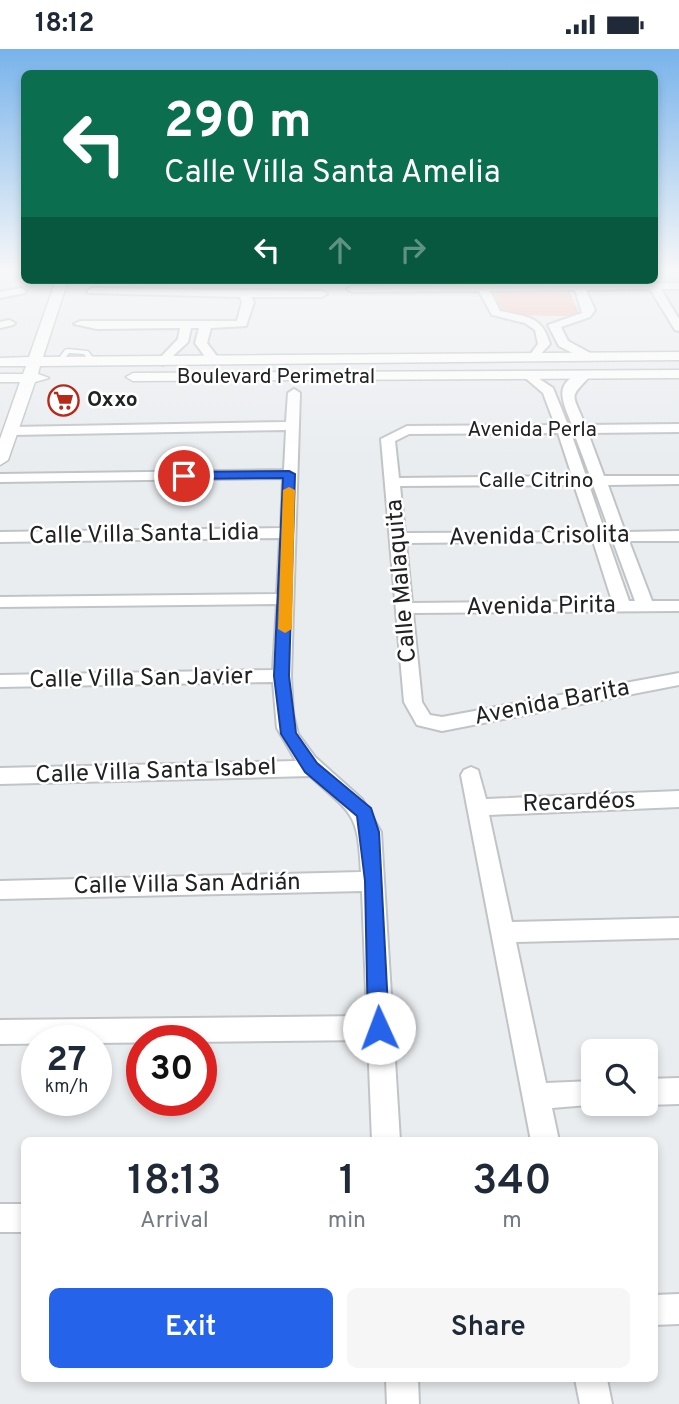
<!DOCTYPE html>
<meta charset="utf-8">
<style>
:root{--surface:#fff;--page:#f6f6f7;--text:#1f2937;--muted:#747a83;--accent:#2563eb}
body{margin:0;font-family:Overpass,sans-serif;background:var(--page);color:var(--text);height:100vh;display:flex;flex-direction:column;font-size:26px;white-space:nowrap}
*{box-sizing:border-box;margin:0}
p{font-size:23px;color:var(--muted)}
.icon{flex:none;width:38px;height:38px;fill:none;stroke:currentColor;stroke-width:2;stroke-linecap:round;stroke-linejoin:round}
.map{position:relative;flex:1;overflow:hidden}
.details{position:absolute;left:21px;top:1088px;width:637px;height:245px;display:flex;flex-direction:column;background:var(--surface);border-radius:10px;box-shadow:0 4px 10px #0003}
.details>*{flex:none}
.guide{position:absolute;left:21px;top:21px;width:637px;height:214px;border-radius:10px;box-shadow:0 4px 10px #0003;background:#0b6e4f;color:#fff;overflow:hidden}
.controls{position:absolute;left:581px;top:990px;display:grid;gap:14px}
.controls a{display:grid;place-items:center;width:77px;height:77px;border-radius:10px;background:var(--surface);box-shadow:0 4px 10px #0003;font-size:35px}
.speed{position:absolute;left:21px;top:976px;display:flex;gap:14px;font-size:35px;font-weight:700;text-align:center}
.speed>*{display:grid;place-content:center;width:91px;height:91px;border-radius:50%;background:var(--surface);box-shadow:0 4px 10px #0003;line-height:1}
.speed small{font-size:18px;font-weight:400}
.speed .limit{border:10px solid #d22;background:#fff;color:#111}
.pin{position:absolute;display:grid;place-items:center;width:60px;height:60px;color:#fff;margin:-30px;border:4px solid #fff;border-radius:50%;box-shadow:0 2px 7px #0007}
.me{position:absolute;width:77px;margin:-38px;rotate:358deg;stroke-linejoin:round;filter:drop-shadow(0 0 5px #0008)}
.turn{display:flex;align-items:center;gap:24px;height:147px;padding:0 28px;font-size:32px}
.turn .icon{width:91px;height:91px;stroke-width:2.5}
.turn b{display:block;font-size:49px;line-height:60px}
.lanes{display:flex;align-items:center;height:66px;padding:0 28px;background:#0003;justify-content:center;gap:35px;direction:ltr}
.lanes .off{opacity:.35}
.eta{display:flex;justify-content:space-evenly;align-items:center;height:119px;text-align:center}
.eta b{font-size:42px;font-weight:600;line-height:49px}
.action{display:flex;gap:14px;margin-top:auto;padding:14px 28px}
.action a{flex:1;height:80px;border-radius:10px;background:var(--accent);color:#fff;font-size:28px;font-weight:600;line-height:80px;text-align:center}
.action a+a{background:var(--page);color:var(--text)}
.status{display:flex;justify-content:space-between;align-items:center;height:49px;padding:0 35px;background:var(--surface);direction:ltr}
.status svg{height:19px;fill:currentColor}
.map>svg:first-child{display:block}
.green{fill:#f6bcb1}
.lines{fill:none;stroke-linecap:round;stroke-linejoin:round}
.service-casing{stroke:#c1c4c7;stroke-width:3}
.minor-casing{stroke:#c1c4c7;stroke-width:4}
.tertiary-casing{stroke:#c1c4c7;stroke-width:3}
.service{fill:#fff;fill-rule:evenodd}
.minor{fill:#fff;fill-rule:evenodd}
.tertiary{fill:#fff;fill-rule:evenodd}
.route{fill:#2563eb;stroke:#184099;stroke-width:2}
.slow{fill:#f59e0b}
.labels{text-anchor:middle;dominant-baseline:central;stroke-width:5;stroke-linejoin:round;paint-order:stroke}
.far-street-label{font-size:21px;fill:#212223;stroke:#fff}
.far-poi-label{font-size:21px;font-weight:bold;fill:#212223;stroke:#fff;text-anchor:start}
.street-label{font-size:24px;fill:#212223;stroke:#fff}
</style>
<div class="status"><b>18:12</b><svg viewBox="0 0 49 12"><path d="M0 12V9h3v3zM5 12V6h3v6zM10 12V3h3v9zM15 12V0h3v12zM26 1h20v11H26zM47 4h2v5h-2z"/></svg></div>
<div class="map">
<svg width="679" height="1355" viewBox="0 0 679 1355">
<rect width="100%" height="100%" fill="#eaedf0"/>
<path class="green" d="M498 243 570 244 579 264 566 267 503 266 499 264 494 245Z"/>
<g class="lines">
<defs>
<path id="service" d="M67 300 88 302 96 313 91 314 84 305 69 304 61 314H57L56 313 65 301Z"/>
<path id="minor" d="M679 234V240H661L679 270V282L675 281 650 240 586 241 595 261 590 268 561 278 568 292 590 304V310L586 311 559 297 548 276 582 264 575 241 490 242 500 262C527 268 542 266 550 295L535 311 529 307 538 295 535 281 525 274 492 266 479 242 352 243 347 240 352 237Z
M21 239 26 242 25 244 0 249V243Z
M92 239 322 242 327 245 322 248H251L254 253 246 277 211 279 207 294 219 310 217 313H209L195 294 199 279H191L188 293 163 316 157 312 178 290 180 279 97 280 74 275 80 272H237L242 253 240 248 88 244 87 242Z
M9 271 15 274 13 276 0 279V273Z
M529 323 553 339 568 376H572C562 350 552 334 585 322L591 326C568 351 572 342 585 376L679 375V383L588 384 604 427H679V435L608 436 625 483 679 482V492H629L652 552H679V562L413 564 422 653 430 666 442 668 679 624V636L442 682 417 676 404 653 381 390 407 377 555 376 543 344 523 327ZM558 384 572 427 399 429 395 392 409 385ZM571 384H574L590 427H586ZM574 436 590 483 405 484 400 437ZM589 436H593L610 483H605ZM593 492 612 552 412 554 406 494ZM608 492H613L635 552H629Z
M294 340 300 344 291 627 293 665 298 685 315 708 362 750 381 783 400 1092H372L368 991 0 995V971L367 967 362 842 0 850V832L361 823C358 763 353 766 310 727L0 735V719L296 712 277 679 273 633 0 638V626L273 621 277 555 0 558V548L277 545 280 489 0 493V483L281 479 283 429 0 433V425L284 421 286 381 12 386 5 382 12 378 286 373 288 344Z
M471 718 478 721 486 750 679 742V758L489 766 512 873 679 869V889L516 893 546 1034 593 1032V1055H600L552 1059 559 1092H531L461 726 464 721Z
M679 1029V1055L646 1056 644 1055 646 1030Z
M0 1155H24V1183H0Z
M679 1245V1275L654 1276V1246Z
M386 1330H418L419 1355H387Z
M575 1330H607L612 1355H580Z"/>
<path id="tertiary" d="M56 231H68L43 308 679 303V311L40 317 38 325 49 329 35 333 8 411 0 416V390L20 333H0V325H23L26 317H0V309L29 308Z
M679 321V329L133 332 126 328 133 324Z"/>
</defs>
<use href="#service" class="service-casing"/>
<use href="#minor" class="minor-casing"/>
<use href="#tertiary" class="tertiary-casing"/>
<use href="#service" class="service"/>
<use href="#minor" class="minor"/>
<use href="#tertiary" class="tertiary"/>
</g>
<linearGradient id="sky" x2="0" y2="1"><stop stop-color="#78b3eb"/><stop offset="0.54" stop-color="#f6f7f8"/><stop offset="1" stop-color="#f6f7f8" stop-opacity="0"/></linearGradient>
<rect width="679" height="409" fill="url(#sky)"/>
<path class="route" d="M289 422 295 425 289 627 296 684 317 714 371 759 379 783 389 979 386 986 379 988 371 986 368 979 365 832 357 767 305 723 281 685 274 627 283 429 184 430 178 427 184 423Z"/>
<path class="slow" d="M289 438 295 441 292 580 285 584 278 580 283 441Z"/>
<defs>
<symbol id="supermarket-ring" viewBox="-11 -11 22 22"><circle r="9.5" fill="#fff" stroke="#b72918" stroke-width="1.5"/><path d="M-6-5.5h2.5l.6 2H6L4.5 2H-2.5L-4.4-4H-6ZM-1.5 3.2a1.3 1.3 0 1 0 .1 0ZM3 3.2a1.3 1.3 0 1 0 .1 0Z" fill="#b72918"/></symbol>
</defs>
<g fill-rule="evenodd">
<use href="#supermarket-ring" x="46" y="334" width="35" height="35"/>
</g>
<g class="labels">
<g class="far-street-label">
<text x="276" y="328">Boulevard Perimetral</text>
<text x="532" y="381">Avenida Perla</text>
<text x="536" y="432">Calle Citrino</text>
</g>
<g class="far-poi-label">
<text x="87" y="351">Oxxo</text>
</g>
<g class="street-label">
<text transform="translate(144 486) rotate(-1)">Calle Villa Santa Lidia</text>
<text transform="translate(539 488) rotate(-1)">Avenida Crisolita</text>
<text transform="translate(402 532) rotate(-95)">Calle Malaquita</text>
<text transform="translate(541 558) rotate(-1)">Avenida Pirita</text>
<text transform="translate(141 630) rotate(-1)">Calle Villa San Javier</text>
<text transform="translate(552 654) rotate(-11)">Avenida Barita</text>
<text transform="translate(156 723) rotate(-2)">Calle Villa Santa Isabel</text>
<text transform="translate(579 754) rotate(-2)">Recardéos</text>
<text transform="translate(187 836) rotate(-1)">Calle Villa San Adrián</text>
</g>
</g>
</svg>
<div class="controls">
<a><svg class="icon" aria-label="search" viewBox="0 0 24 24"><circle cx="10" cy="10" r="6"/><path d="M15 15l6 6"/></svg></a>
</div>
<div class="speed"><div>27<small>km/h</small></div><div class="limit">30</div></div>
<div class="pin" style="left:184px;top:427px;background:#d93025"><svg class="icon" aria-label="arrive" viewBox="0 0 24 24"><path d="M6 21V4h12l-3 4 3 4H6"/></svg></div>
<svg class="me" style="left:379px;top:979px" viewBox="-20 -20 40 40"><circle r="19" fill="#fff"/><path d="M0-13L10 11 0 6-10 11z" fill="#2563eb"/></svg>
<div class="guide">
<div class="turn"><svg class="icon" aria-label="left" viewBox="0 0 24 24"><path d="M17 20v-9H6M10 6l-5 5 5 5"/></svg><div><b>290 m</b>Calle Villa Santa Amelia</div></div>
<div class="lanes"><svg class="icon" aria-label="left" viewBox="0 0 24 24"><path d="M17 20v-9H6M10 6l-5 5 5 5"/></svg><svg class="icon off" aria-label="ahead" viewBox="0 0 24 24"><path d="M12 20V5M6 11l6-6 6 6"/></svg><svg class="icon off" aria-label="right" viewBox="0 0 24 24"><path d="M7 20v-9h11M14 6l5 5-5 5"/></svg></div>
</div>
<section class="details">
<div class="eta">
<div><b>18:13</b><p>Arrival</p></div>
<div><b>1</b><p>min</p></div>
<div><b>340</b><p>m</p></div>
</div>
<div class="action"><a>Exit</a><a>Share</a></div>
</section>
</div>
